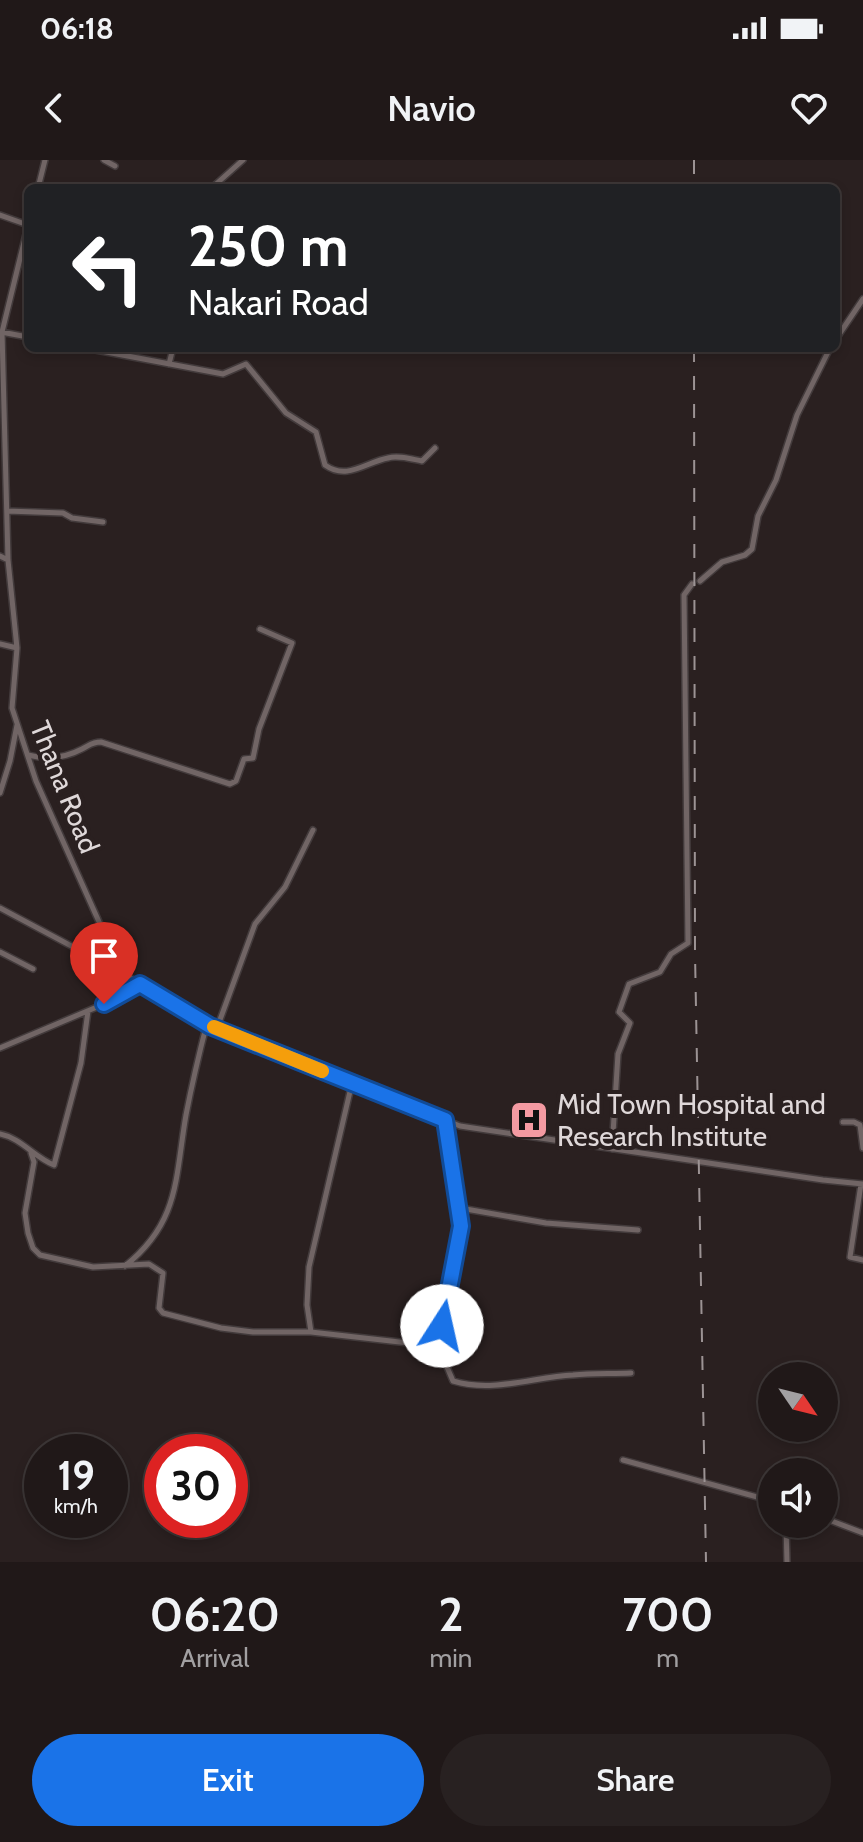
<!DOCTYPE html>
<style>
:root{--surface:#201818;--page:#282121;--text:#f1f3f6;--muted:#a2a0a2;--line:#3d3737;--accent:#1a73e8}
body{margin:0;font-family:Cabin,sans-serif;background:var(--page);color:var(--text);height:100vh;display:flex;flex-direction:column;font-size:30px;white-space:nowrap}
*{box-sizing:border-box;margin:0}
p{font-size:26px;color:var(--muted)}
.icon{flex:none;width:44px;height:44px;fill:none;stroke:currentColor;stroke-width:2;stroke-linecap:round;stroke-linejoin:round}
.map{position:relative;height:1402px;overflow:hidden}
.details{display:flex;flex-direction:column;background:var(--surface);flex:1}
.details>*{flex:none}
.hud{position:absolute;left:24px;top:24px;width:816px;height:168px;border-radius:12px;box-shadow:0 4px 12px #0003,0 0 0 2px var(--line);background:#202124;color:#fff;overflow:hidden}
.needle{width:52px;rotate:125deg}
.fabs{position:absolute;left:758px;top:1202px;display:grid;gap:16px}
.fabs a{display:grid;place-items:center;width:80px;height:80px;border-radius:50%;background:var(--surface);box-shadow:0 4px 12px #0003,0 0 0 2px var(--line);font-size:40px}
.speed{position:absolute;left:24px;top:1274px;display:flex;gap:16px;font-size:40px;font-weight:700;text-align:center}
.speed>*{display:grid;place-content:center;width:104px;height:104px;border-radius:50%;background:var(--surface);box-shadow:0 4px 12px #0003,0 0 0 2px var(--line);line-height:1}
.speed small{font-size:20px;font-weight:400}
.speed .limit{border:12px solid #d22;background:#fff;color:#111}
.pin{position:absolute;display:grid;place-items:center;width:68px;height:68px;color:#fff;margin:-82px -34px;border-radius:50% 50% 50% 0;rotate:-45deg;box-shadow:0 0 8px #0007}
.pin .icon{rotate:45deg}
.me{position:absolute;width:88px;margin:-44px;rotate:10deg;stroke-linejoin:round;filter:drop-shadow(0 0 6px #0008)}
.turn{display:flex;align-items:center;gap:28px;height:168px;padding:0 32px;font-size:36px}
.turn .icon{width:104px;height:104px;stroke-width:2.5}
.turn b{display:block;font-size:56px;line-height:68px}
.eta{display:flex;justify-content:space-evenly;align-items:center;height:136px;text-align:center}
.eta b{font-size:48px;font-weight:600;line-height:56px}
.button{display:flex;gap:16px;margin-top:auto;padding:16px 32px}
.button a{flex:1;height:92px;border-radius:48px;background:var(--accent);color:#fff;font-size:32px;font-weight:600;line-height:92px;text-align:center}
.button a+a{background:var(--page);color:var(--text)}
.status{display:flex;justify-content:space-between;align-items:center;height:56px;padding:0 40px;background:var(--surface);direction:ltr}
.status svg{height:22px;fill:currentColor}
header{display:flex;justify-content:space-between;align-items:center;height:104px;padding:0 32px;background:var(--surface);font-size:36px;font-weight:600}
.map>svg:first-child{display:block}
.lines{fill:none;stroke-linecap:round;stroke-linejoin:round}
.minor-casing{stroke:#433b3c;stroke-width:8}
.minor{stroke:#716565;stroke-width:5}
.rail{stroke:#9c9394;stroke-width:2;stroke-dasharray:14 14;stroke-linecap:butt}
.route-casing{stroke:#114b97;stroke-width:20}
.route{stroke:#1a73e8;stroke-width:14}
.slow{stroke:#f59e0b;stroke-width:14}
.labels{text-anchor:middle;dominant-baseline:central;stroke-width:8;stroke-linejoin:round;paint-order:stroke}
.street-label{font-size:28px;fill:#dfd8d9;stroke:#2a2020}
.poi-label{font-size:28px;fill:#dfd8d9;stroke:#2a2020;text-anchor:start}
</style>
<div class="status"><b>06:18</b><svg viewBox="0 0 49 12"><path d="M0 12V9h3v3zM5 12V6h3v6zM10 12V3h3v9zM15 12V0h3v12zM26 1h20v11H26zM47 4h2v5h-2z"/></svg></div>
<header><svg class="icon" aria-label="back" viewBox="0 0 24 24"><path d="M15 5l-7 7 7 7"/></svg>Navio<svg class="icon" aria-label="heart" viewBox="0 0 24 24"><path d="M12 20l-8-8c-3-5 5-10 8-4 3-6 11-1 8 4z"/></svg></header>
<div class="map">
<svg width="863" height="1402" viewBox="0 0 863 1402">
<rect width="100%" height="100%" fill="#2a2020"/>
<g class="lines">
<defs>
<path id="minor" d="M104 0 115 6
M38 28 45 0
M216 28 215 25 243 0
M0 55 28 65
M28 66 2 172 8 400 17 488 12 548 36 621 121 811
M1 172 28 177
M836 179 863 139
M85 188 223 214 246 204 286 253 316 272 325 305C347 321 366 302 388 298 398 295 411 299 422 301L435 288
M169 204 173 188
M7 351 63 353 72 358 103 362
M0 396 8 400
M700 421 722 402 745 395 752 389 758 356 776 320 797 255 830 188
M0 484 17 488
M28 595C47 600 65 598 82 589 90 585 92 582 101 582L230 624 236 621 244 599 253 598 259 569 292 483 260 469
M0 633 10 601 17 565
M0 748 122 813 210 866 460 966 823 1020 863 1024
M0 792 33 809
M94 798 109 785
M217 868 255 764 285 727 313 670
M0 888 104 844 140 825
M352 923 309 1107 307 1145 311 1172 444 1187
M445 960 461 1066 442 1166 444 1200 453 1221C493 1233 534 1217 573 1215 592 1213 612 1214 631 1213
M843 962H854L860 965 863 988
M0 974C21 978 34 997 54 1005L81 903 88 851
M612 989 618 894 630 863 619 852 629 824 660 812 671 794 688 783 684 435 692 424
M31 993 34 1002 25 1053 28 1073 33 1088 40 1095 93 1107 149 1104 163 1113 159 1148 163 1153 221 1168 253 1172H311
M861 1024 850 1097 863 1100
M460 1048 546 1063 638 1070
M125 1106C180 1062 175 1018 186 955 192 924 199 894 207 863
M623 1300 772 1341
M824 1358 863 1373
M786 1364 787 1402"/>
</defs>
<use href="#minor" class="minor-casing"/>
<use href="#minor" class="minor"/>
<path class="rail" d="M694 0V28
M694 188 695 793 706 1402"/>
</g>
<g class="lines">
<defs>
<path id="route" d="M104 844 140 824 210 866 445 960 461 1066 442 1166"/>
</defs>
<use href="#route" class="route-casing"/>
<use href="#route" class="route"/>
<path class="slow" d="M214 867 322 911"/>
</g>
<defs>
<symbol id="hospital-square" viewBox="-11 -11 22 22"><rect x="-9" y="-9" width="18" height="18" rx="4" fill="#f49aa2" stroke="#2a2020"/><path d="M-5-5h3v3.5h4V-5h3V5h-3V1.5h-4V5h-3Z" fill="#111"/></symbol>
</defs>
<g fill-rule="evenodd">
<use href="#hospital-square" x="507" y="938" width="44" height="44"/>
</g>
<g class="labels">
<g class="street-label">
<text transform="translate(65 627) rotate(68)">Thana Road</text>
</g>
<g class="poi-label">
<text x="557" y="944">Mid Town Hospital and<tspan x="557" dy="32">Research Institute</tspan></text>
</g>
</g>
</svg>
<div class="fabs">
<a><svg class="needle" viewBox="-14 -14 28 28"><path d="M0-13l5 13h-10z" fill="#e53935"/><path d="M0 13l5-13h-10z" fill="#a2a0a2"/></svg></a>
<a><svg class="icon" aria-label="sound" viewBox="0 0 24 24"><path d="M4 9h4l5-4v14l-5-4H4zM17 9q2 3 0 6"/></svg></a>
</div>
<div class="speed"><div>19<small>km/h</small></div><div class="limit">30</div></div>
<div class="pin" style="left:104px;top:844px;background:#d93025"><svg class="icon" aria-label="arrive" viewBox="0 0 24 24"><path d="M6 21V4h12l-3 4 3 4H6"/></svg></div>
<svg class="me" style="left:442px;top:1166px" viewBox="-20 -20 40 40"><circle r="19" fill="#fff"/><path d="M0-13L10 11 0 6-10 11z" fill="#1a73e8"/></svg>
<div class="hud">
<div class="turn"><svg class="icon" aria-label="left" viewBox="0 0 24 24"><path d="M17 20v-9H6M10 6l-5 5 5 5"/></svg><div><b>250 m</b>Nakari Road</div></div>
</div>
</div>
<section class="details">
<div class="eta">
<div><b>06:20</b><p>Arrival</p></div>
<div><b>2</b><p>min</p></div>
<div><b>700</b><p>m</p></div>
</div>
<div class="button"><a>Exit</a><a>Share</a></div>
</section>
